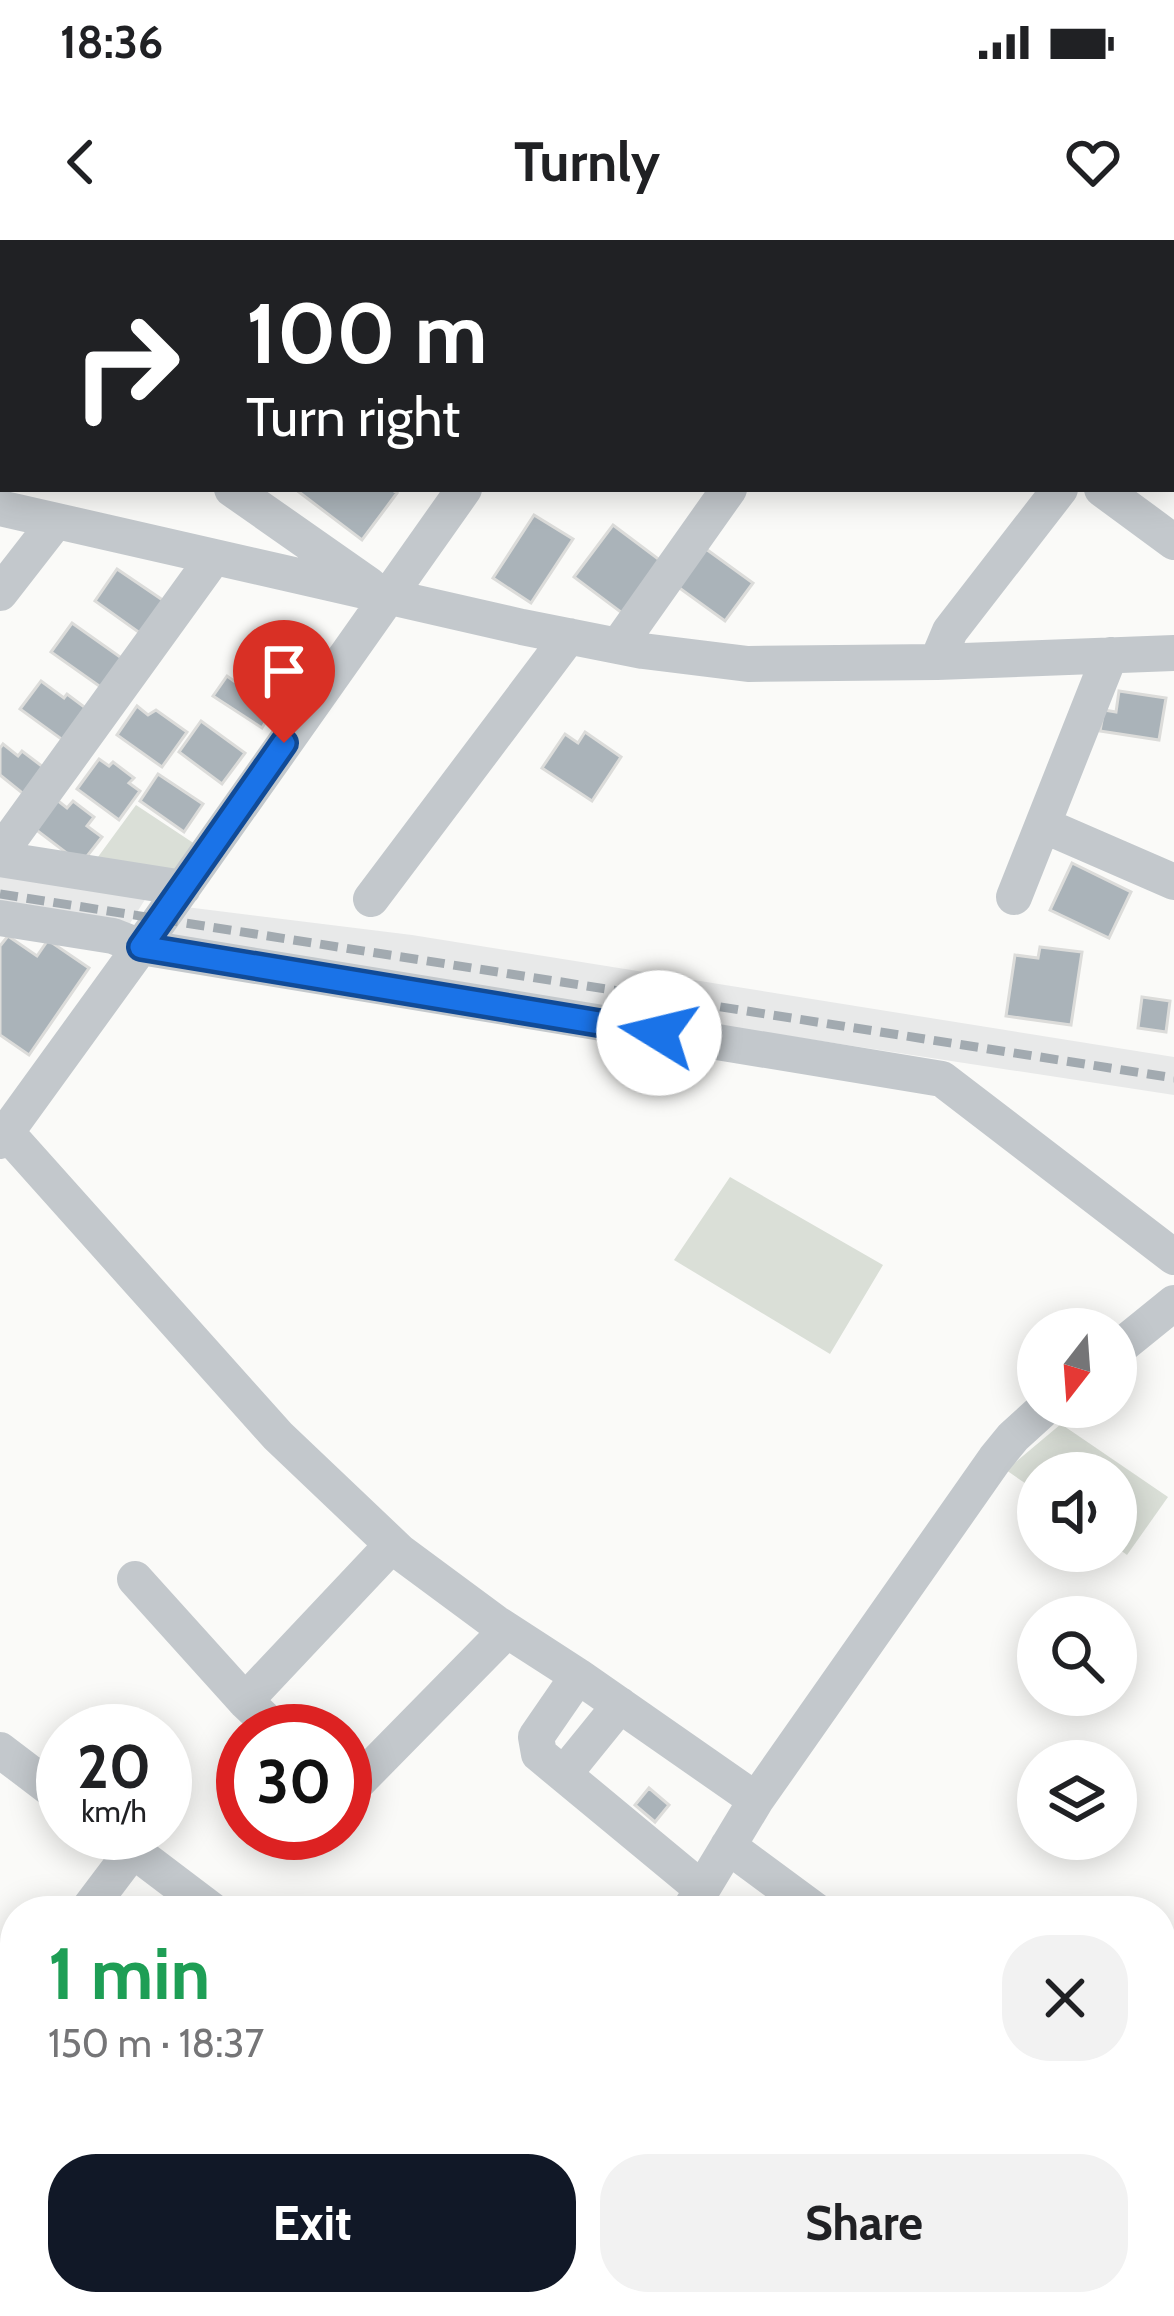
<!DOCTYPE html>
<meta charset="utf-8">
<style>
:root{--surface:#fff;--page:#f2f2f2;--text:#202124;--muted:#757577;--accent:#111827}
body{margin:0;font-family:Cabin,sans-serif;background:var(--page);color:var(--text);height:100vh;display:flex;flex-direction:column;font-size:45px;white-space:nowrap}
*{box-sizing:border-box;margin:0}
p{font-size:39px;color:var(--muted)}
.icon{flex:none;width:66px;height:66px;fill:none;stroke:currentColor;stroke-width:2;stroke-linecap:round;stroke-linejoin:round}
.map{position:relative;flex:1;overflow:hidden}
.sheet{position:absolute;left:0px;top:1656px;width:1176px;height:420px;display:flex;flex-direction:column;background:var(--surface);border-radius:48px 48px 0 0;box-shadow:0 6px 30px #0003}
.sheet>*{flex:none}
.hud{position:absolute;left:0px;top:0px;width:1176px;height:252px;box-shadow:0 6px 30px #0003;background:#202124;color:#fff;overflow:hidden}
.needle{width:78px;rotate:197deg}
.controls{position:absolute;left:1017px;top:1068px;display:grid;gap:24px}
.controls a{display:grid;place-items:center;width:120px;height:120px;border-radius:50%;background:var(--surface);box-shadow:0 6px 30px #0003;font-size:60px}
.speed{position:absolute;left:36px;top:1464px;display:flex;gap:24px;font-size:60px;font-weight:700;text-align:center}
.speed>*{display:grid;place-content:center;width:156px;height:156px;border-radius:50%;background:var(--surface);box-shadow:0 6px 30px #0003;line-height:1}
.speed small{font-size:30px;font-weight:400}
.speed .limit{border:18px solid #d22;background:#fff;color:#111}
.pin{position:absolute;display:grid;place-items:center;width:102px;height:102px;color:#fff;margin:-123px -51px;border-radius:50% 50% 50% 0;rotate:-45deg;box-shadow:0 0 12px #0007}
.pin .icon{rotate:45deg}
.me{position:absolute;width:132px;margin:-66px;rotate:279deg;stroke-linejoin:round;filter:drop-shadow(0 0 9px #0008)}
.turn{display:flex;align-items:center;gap:42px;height:252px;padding:0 48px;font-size:54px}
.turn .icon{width:156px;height:156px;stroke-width:2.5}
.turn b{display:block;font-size:84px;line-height:102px}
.round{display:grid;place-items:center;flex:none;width:126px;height:126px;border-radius:48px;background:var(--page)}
.summary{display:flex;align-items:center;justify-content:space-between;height:204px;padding:0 48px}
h1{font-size:72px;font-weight:800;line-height:90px;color:#1e9e55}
.action{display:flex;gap:24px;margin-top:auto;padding:24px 48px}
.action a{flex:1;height:138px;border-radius:48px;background:var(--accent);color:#fff;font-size:48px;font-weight:800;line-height:138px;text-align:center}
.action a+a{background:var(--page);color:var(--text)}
.status{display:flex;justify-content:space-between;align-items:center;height:84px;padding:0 60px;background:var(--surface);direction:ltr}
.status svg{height:33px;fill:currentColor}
header{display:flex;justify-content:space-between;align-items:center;height:156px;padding:0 48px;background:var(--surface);font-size:54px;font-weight:800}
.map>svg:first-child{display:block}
.built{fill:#e8e9e9}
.green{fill:#dadfd7}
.building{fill:#aab3b9;stroke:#dcdcda;stroke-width:3}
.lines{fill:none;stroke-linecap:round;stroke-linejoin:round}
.minor{stroke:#c3c8cc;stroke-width:36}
.rail{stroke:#a2aab0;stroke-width:9;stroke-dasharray:18 9;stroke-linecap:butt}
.route-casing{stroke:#114b97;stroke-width:30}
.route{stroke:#1a73e8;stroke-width:21}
</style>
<div class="status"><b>18:36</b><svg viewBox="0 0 49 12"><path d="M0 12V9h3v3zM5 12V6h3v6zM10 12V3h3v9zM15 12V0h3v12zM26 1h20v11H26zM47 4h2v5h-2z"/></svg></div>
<header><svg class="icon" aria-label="back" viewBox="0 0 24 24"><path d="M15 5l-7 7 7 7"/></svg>Turnly<svg class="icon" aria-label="heart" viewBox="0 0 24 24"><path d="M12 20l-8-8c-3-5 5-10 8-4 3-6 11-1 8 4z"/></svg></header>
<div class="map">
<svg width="1174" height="2076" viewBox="0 0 1174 2076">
<rect width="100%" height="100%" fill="#fafaf8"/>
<path class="built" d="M0 631 146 658 127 688 0 669Z
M186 667 412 695 1174 817V855L172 702 169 697Z"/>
<path class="green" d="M136 565 207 612 183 648 87 632Z
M730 937 883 1025 830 1114 674 1020Z
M1061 1184 1168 1257 1127 1315 1116 1307V1233H1038V1252L1006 1230Z"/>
<path class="building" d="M295 249H391L397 253 362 300Z
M534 275 573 299 531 363 493 338Z
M613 285 665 324 626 376 574 337Z
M706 309 753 343 725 381 678 347Z
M117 329 167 363 144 396 95 361Z
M72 383 123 419 102 448 51 412Z
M241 430 268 447 261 457 275 466 262 488 213 456 227 436 234 441Z
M41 441 64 458 67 454 87 469 64 501 20 469Z
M1119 451 1166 458 1159 500 1100 491 1104 470 1116 472Z
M137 466 148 475 156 470 187 492 162 527 117 495Z
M201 481 245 513 222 544 179 512Z
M585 492 621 517 592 561 542 528 565 494 578 503Z
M3 504 18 516 22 511 47 530 26 556 0 535V508Z
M99 519 109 526 113 522 134 538 129 543 140 551 119 580 77 549Z
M158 534 203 564 184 592 140 561Z
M57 560 67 568 73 561 94 577 87 586 102 597 81 624 35 589Z
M1072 623 1131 652 1109 698 1050 670Z
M8 696 37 716 48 700 89 728 29 815 0 795V706Z
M1040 707 1082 712 1071 785 1006 776 1015 715 1038 718Z
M1142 757 1170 761 1166 792 1138 788Z
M649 1548 669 1565 655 1582 635 1565Z"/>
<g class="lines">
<path class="minor" d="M507 0 511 3
M638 3 640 0
M0 88 3 90
M1173 103 1174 101
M232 249 369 345
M1102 249 1174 302
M0 268 522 387 643 411 748 424 937 422 1174 413
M0 353 56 281
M618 406 729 249
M937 422 950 391 1060 249
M1043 585 1174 642
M0 613 214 317
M0 619 183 648
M1014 657 1110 415
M371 659 569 396
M0 678 113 696 141 707 942 839 1174 1017
M6 892 278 1196 400 1312 496 1383 578 1436 756 1560
M0 901 160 680 464 249
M1116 1110 1174 1063
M135 1339 245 1461 277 1491
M578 1436 536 1497 539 1514 702 1649
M245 1461 392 1305
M0 1510 63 1558
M564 1534 620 1465
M345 1555 507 1390
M110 1593 213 1671
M728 1606 816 1671
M87 1671 133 1610
M689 1671 756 1560 995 1219 1013 1197 1046 1167
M0 1786 15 1766
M724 2061 743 2076
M44 2076 55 2061
M419 2076 430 2061"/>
<path class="rail" d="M0 654 1174 838"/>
</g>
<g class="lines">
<defs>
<path id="route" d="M284 503 141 707 659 793"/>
</defs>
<use href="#route" class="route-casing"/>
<use href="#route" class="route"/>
</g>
</svg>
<div class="controls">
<a><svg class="needle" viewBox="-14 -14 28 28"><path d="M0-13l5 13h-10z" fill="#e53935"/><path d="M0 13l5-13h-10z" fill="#757577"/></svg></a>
<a><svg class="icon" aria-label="sound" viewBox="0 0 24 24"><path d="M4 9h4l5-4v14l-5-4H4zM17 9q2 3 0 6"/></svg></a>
<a><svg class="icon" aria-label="search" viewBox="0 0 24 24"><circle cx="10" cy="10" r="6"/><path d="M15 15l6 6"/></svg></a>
<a><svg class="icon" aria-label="layers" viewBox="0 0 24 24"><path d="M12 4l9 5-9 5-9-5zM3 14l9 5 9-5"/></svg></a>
</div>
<div class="speed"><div>20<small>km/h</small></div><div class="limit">30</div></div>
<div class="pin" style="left:284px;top:503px;background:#d93025"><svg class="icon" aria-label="arrive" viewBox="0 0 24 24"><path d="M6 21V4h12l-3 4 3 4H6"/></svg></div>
<svg class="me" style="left:659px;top:793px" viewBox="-20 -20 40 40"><circle r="19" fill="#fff"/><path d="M0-13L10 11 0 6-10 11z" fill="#1a73e8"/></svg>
<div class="hud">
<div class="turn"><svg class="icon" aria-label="right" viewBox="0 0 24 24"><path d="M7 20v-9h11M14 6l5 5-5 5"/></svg><div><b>100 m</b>Turn right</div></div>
</div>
<section class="sheet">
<div class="summary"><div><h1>1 min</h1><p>150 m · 18:37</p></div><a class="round"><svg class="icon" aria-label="close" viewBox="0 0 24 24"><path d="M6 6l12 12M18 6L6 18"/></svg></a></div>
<div class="action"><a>Exit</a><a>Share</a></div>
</section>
</div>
